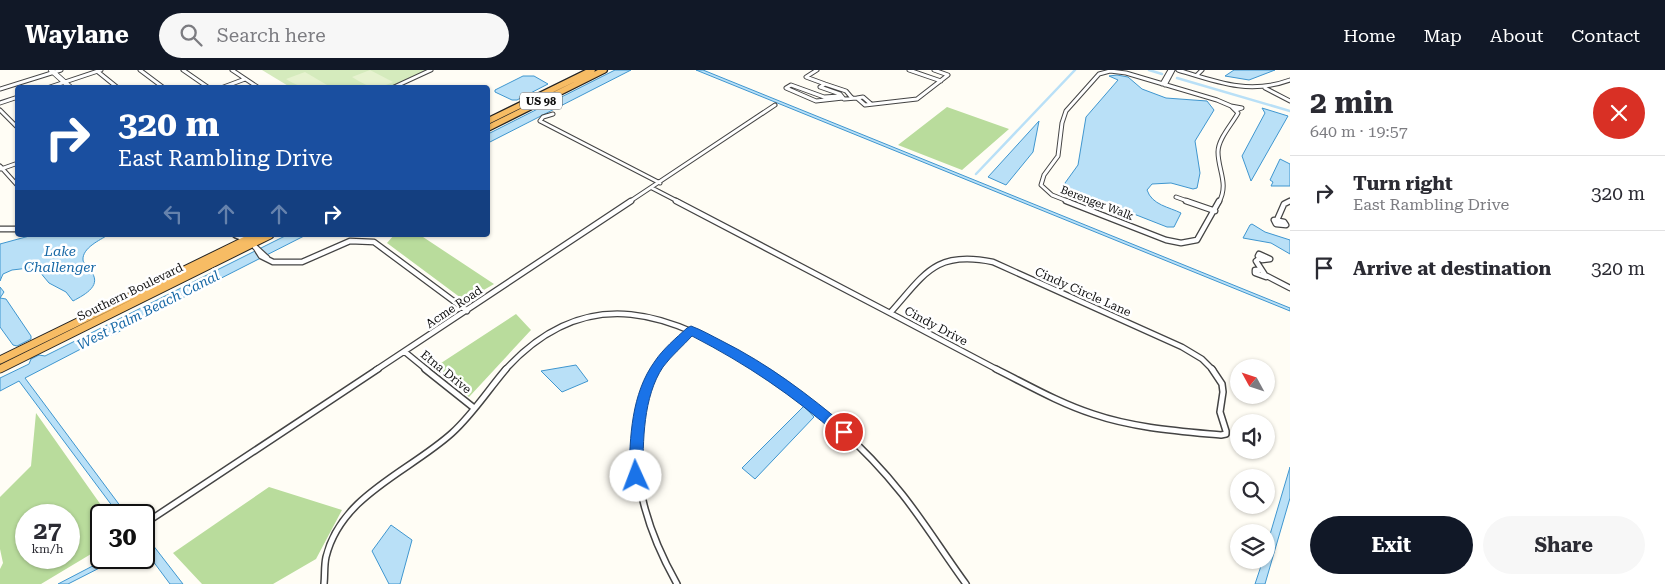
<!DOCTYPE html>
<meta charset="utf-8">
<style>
:root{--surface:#fff;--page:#f7f7f7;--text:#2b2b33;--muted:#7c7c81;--line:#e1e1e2;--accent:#111827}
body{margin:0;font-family:"Roboto Serif",serif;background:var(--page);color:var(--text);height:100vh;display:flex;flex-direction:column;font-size:19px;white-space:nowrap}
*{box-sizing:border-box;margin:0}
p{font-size:16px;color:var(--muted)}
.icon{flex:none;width:28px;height:28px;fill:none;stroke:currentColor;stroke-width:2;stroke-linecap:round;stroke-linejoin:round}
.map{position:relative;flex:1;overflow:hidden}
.sheet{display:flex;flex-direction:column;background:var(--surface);width:375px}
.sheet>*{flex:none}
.guide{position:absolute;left:15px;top:15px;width:475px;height:152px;border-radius:5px;box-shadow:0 1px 4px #0004;background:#1a4fa0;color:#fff;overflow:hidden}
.needle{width:32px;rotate:310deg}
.tools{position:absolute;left:1230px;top:289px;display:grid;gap:10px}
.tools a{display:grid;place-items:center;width:45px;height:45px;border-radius:50%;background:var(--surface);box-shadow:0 1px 4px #0004;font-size:25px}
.speed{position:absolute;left:15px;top:434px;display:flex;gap:10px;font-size:25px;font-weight:700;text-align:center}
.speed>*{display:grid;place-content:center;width:65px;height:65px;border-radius:50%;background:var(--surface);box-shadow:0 1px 4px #0004;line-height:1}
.speed small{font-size:12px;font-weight:400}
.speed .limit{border:2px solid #111;border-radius:8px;background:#fff;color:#111}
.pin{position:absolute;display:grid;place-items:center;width:42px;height:42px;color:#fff;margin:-21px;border:2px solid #fff;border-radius:50%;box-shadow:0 1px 5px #0007}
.me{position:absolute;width:55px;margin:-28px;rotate:358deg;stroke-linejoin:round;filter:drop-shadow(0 0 4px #0008)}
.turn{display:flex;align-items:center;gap:18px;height:105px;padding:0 20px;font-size:22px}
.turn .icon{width:65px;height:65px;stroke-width:2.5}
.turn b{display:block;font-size:35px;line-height:42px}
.lanes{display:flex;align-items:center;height:48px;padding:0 20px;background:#0003;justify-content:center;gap:25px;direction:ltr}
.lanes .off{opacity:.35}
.round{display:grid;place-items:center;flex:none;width:52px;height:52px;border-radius:26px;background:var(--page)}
.overview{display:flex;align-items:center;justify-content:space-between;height:85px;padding:0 20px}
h1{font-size:30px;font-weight:700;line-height:38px}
.button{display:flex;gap:10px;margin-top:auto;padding:10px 20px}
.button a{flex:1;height:58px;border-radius:30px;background:var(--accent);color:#fff;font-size:20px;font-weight:700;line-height:58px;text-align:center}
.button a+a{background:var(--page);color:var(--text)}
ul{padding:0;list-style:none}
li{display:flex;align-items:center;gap:15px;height:75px;padding:0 20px;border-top:1px solid var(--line)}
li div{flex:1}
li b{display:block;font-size:19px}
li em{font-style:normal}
header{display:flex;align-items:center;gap:30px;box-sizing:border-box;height:70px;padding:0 25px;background:var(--accent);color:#fff}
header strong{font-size:24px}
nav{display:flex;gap:28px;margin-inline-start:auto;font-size:18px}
.search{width:350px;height:45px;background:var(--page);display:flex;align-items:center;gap:12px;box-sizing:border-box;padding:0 18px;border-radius:28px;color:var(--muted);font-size:19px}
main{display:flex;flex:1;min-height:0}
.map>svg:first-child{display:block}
.green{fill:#d5ebbd}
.forest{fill:#b9dc9c;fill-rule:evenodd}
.pitch{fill:#e6f2cf}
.water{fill:#b9e0f7;stroke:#3f96cf}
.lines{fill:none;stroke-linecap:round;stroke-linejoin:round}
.canal{stroke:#b9e0f7;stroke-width:2.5}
.minor-far2-casing{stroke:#444;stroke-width:5}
.minor-far1-casing{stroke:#444;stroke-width:7}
.minor-casing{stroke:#444;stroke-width:8}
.tertiary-far1-casing{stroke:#444;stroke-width:6}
.tertiary-casing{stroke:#444;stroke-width:8}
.trunk-far1-casing{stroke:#222;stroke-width:8}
.trunk-casing{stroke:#222;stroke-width:9}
.minor-far2{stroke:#fff;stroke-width:3}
.minor-far1{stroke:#fff;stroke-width:4.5}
.minor{stroke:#fff;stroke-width:5}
.tertiary-far1{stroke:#fff;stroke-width:4.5}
.tertiary{stroke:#fff;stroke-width:5}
.trunk-far1{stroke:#f7bc64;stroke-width:5.5}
.trunk{stroke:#f7bc64;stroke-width:7}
.route{fill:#1a73e8;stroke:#114b97}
.labels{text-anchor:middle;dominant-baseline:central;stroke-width:5;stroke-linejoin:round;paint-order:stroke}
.shield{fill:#fff;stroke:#585858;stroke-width:1}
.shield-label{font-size:11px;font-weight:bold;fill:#111}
.far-street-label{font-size:11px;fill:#111;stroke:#fff}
.street-label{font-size:12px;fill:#111;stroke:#fff}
.water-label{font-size:14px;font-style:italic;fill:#1768a6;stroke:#fff}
</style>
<header>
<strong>Waylane</strong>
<div class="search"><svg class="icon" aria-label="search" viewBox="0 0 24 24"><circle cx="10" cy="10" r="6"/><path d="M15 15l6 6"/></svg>Search here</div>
<nav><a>Home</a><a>Map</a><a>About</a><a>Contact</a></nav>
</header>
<main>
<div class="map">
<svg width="1290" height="514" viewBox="0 0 1290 514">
<rect width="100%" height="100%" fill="#fffdf5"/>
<path class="green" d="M262 0H427L387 18 290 17Z"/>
<path class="forest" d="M947 37 1009 59 962 100 898 75Z
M394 165H420L494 214 465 231 387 173Z
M516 244 531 260 469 327 435 297Z
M36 343 108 445H101V478L41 514H0V499L3 493 0 479V427L31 396ZM26 445H69V488H26Z
M269 417 342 440 316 489 273 514H202L173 483Z"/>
<path class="pitch" d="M370 0 393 12C374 21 369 17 352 7Z
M305 2 327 15C312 21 299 17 286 9Z"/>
<path class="water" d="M615 0H631L488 73V64Z
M696 0H703L1290 238V241Z
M1234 0H1275L1249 10 1225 6Z
M1117 5 1128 7 1142 19 1166 28 1207 31 1214 40 1195 71 1200 103 1197 118 1193 119 1171 113 1152 114 1147 120C1152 135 1169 137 1181 143L1174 157H1167L1065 117V113L1078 95 1086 47 1118 10 1109 6Z
M523 6H534L548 14 517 30H512L495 22V20Z
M1262 38 1288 46 1251 111 1242 86 1265 43Z
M1039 51 1033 82 1006 115 988 107Z
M1280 89 1290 94V116H1271L1273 112 1270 110Z
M1252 154 1265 162 1290 170V184L1271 173 1243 168 1250 155Z
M33 165H108C100 170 82 178 83 190 83 193 88 197 90 200 103 215 86 224 73 231L66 222 49 213 39 201 29 198 12 200 3 204 0 211V174Z
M287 165H306L127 256 116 264 102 268 25 308 121 437 130 445H119L19 311 0 321V308L29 294 31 289 39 285 45 286Z
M0 217 4 222 0 228 6 229 31 266V269L17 276 13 275 0 257Z
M576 295 588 311 562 322 541 301Z
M804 336 814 347 755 409 742 398Z
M1290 397V428L1265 514H1255L1263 490H1266V478Z
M391 455 412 470 400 514H389L372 481Z
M146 464 149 470 183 514H170L144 479V465Z
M108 488H119L68 514H58Z"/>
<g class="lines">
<path class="canal" d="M1149 0 1162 4
M1177 8 1290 41
M976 104 1075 0"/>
<defs>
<path id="minor-far2" d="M140 0 164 18
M183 0 209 18
M232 0 259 18
M817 0 806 7 825 14 820 17 840 24 844 29 857 28 865 35 917 29 948 5 934 0
M909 0 941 11
M1178 0C1217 12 1249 25 1290 10
M97 1 118 18
M1197 5 1202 0
M825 14 846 21 852 28
M1162 14 1170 0
M1165 15 1173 0
M47 18 101 0
M221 18 245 9
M392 18 431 0
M1265 18 1290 31
M0 19 61 0
M840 26 824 27 791 15 786 18 816 31 843 28
M857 28 863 27 871 34
M0 33 18 27
M1231 36 1242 38 1236 40
M0 40 18 58
M553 44 543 47 540 51 660 113
M0 96 18 116
M1 99 18 93
M652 118 679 132
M1176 127 1190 132
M629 132 775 35
M1070 132 1052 125 1041 115 1044 105 1058 86 1062 53 1066 41 1099 4 1110 1 1126 3 1217 30 1231 36 1238 43C1232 54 1218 69 1218 82 1218 100 1229 114 1219 132
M1288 132 1290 131"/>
<path id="minor-far1" d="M676 131 890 243
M1066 131 1166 170 1181 173 1197 170 1219 131
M1186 131 1215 141
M1274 150 1284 152 1286 155 1276 154Z
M1277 150 1284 134 1290 131
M0 159H18
M255 177 267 188
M256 178 261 186 273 192H302L350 171 374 172 467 241
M1259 184 1270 189 1262 190 1258 186Z
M1260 188 1256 191 1265 205 1290 218
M1260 200H1255V203L1266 207
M890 243 998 300
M890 243C925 204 935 180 993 192L1182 277 1202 289 1213 300
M405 282 427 300
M376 300 631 131
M505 300C588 209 672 243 762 300
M655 300 670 280 691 261"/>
<path id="minor" d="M425 299 474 338
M656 299C648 311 645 324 642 338 628 401 646 459 677 514
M760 299C813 332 863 375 902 424 925 453 944 484 966 514
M996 299C1028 315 1059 333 1093 344 1134 358 1178 361 1221 365L1226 364V361L1220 342 1223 322 1222 314 1212 299
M144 454 378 299
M324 514C325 505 324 496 326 487 341 425 409 402 452 363 473 344 488 320 506 299"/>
<path id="tertiary-far1" d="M51 0 71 18"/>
<path id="tertiary" d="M236 165 248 170"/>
<path id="trunk-far1" d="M488 51 592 0
M488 58 604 0"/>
<path id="trunk" d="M0 290 256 165
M0 299 270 165"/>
</defs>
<use href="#minor-far2" class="minor-far2-casing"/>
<use href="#minor-far1" class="minor-far1-casing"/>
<use href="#minor" class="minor-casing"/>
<use href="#tertiary-far1" class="tertiary-far1-casing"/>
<use href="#tertiary" class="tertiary-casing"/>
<use href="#trunk-far1" class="trunk-far1-casing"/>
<use href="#trunk" class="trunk-casing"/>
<use href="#minor-far2" class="minor-far2"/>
<use href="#minor-far1" class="minor-far1"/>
<use href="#minor" class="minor"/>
<use href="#tertiary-far1" class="tertiary-far1"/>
<use href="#tertiary" class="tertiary"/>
<use href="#trunk-far1" class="trunk-far1"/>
<use href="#trunk" class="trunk"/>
</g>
<path class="route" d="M691 256C702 260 712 266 722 271 768 294 809 325 848 358L850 362 848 366 844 368 839 366C792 325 748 295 692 266 683 276 671 286 663 297 643 327 643 371 643 406L641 410 636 412 631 410 629 406C630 367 631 324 655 291 663 279 676 268 687 258Z"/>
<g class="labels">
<rect class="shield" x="520" y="22.5" width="42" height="17" rx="4"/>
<g class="shield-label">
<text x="541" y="31">US 98</text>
</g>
<g class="far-street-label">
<text transform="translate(1097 133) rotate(21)">Berenger Walk</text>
</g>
<g class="street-label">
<text transform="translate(130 222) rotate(-26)">Southern Boulevard</text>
<text transform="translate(1083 222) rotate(24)">Cindy Circle Lane</text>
<text transform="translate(454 237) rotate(-34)">Acme Road</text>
<text transform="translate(936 256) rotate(28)">Cindy Drive</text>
<text transform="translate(446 302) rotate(39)">Etna Drive</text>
</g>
<g class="water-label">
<text x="60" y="181">Lake<tspan x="60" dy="16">Challenger</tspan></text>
<text transform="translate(148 240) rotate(-27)">West Palm Beach Canal</text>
</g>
</g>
</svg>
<div class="tools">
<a><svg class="needle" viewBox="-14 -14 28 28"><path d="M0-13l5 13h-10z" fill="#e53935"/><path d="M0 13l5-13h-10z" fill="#7c7c81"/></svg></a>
<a><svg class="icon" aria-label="sound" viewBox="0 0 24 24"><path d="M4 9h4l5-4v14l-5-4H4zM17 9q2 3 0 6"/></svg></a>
<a><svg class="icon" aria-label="search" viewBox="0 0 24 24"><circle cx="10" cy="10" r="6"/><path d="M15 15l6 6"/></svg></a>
<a><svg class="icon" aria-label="layers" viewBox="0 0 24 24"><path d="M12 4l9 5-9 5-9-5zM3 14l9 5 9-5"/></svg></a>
</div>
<div class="speed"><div>27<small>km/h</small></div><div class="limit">30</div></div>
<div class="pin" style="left:844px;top:362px;background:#d93025"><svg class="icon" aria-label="arrive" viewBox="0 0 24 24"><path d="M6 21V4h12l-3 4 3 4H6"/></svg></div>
<svg class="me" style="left:636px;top:406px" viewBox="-20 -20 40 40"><circle r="19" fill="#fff"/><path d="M0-13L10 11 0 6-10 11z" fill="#1a73e8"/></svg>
<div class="guide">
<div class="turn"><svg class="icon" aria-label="right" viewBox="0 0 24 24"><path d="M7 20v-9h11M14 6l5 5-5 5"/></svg><div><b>320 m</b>East Rambling Drive</div></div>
<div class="lanes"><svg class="icon off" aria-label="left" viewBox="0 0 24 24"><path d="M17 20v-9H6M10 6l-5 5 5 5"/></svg><svg class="icon off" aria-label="ahead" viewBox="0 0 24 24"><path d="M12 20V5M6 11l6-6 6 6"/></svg><svg class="icon off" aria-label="ahead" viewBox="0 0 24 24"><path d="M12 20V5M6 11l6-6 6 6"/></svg><svg class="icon" aria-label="right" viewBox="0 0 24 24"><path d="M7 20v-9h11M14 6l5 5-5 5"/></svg></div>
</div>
</div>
<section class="sheet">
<div class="overview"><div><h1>2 min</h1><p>640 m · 19:57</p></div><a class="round" style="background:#d93025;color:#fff"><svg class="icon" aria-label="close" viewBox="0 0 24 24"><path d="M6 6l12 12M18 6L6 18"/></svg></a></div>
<ul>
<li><svg class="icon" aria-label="right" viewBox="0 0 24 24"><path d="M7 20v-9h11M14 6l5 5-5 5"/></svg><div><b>Turn right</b><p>East Rambling Drive</p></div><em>320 m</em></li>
<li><svg class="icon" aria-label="arrive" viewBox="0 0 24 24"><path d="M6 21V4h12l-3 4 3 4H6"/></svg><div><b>Arrive at destination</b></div><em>320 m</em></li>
</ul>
<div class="button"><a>Exit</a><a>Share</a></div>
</section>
</main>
